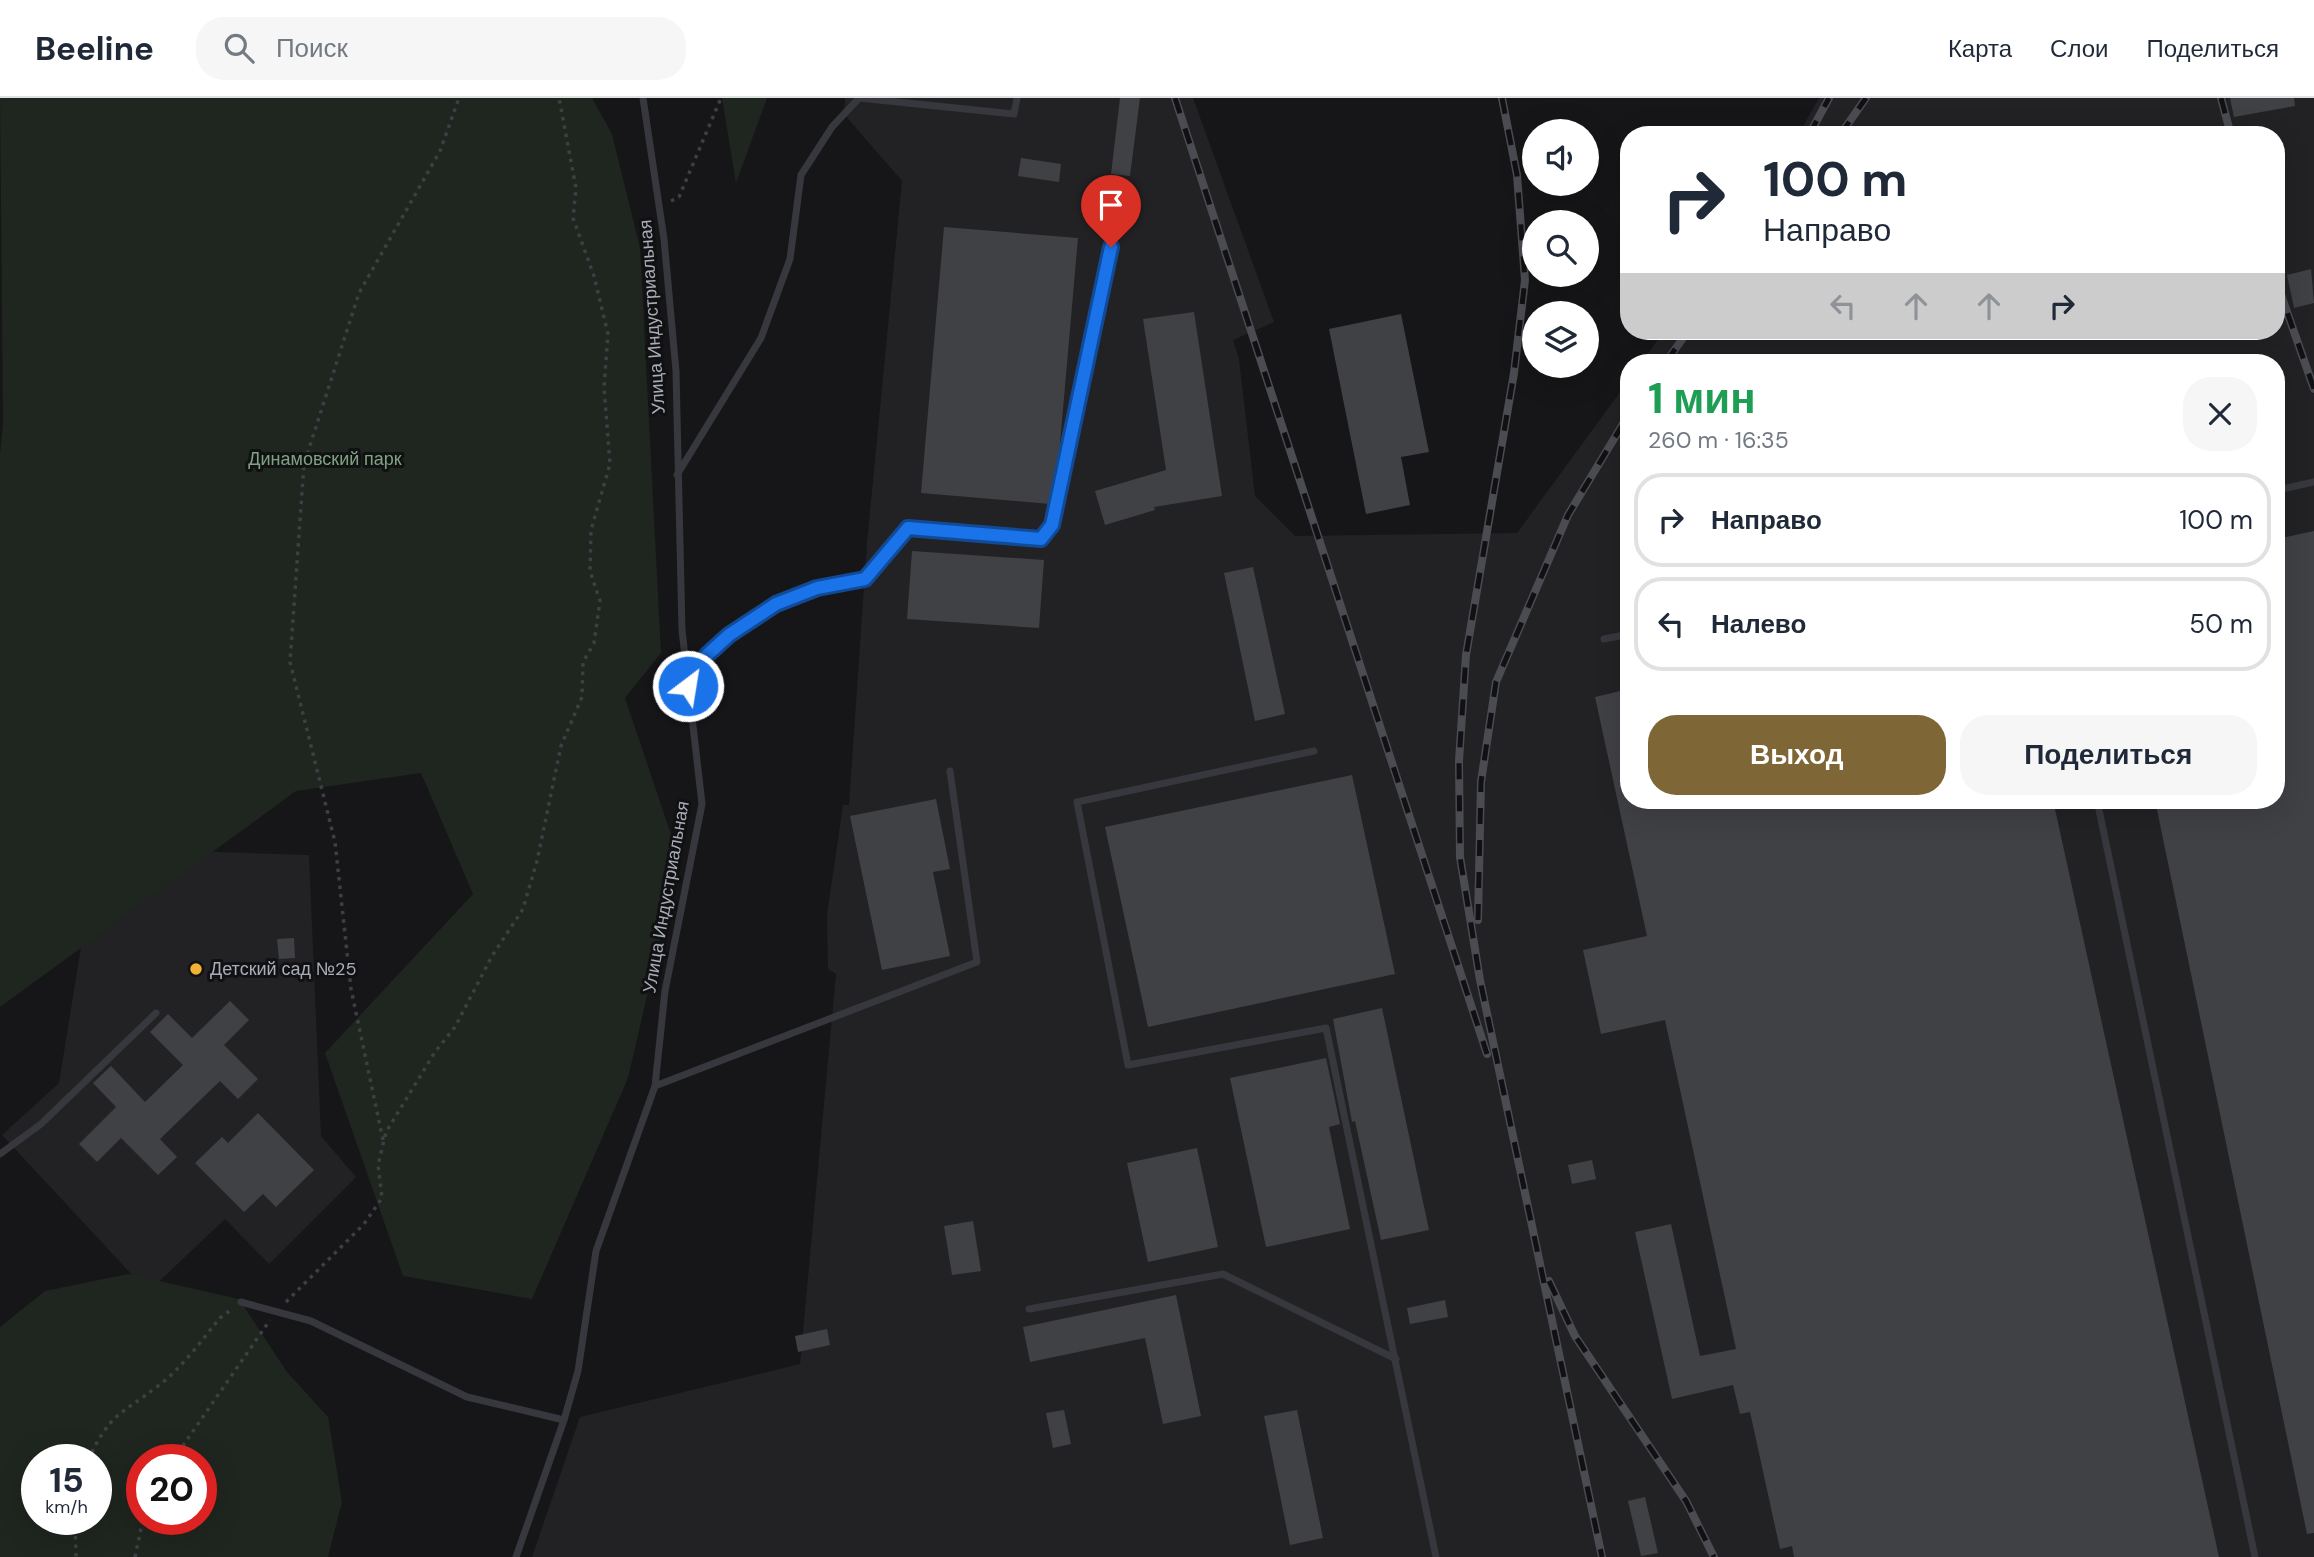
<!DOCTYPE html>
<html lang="ru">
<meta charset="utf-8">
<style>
:root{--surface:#fff;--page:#f6f6f7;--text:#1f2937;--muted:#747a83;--line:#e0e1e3;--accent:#7e6636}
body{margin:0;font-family:"DM Sans",sans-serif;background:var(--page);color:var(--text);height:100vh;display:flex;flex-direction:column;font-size:26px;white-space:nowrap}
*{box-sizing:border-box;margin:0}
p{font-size:23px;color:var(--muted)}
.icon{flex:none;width:38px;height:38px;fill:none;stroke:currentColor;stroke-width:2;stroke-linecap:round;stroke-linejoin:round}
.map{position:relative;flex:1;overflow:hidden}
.details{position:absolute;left:1620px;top:256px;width:665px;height:455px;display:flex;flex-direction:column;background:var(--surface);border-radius:28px;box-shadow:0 7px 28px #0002}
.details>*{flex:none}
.top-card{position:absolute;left:1620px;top:28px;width:665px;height:214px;border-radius:28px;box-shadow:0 7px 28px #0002;background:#fff;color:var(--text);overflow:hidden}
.buttons{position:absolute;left:1522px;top:21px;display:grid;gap:14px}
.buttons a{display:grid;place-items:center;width:77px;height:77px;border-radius:50%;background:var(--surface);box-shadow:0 7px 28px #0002;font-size:35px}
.speed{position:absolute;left:21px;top:1346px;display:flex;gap:14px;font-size:35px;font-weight:700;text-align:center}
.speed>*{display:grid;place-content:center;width:91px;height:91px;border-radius:50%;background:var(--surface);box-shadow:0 7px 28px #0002;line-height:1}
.speed small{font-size:18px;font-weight:400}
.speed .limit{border:10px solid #d22;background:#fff;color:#111}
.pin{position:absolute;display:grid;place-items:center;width:60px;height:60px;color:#fff;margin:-72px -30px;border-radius:50% 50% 50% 0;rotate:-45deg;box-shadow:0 0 7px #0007}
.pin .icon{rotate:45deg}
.me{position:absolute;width:77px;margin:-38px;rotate:31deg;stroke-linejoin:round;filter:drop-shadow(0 0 5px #0008)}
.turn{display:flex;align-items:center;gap:24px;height:147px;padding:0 28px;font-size:32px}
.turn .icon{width:91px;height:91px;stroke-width:2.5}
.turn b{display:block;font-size:49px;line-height:60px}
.lanes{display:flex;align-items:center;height:66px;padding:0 28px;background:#0003;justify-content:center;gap:35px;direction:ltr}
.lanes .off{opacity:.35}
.round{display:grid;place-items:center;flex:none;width:74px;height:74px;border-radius:28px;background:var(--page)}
.summary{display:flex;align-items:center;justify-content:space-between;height:119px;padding:0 28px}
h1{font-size:42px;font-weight:800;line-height:52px;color:#1e9e55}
.primary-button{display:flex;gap:14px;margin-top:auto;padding:14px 28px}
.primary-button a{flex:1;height:80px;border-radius:28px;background:var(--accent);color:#fff;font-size:28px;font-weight:800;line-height:80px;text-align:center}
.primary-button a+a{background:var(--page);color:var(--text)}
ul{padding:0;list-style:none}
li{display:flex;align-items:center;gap:21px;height:94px;margin:0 14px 10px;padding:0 14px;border:4px solid var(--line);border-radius:28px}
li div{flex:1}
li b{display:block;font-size:26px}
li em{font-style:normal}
header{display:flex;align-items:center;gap:42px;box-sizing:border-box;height:98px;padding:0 35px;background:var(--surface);border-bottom:2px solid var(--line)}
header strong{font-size:33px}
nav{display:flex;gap:38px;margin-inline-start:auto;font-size:24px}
.search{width:490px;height:63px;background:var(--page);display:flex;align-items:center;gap:18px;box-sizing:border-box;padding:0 24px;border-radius:28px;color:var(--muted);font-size:26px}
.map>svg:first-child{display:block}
.built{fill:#222225}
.green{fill:#1e261f;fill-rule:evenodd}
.building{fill:#404145}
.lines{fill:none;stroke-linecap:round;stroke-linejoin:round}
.path{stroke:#3d3f44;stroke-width:3.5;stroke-dasharray:3.5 5;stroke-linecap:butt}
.service{stroke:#37383d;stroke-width:7}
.rail-casing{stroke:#4a4c52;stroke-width:8}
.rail{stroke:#111113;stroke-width:5;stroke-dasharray:16;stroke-linecap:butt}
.route-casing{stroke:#114b97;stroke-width:18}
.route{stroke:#1a73e8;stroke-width:12}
.poi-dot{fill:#f2b134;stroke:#111113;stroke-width:2.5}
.labels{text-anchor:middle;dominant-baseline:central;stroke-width:6;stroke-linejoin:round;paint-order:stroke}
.street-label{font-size:18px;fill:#a8adb8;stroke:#111113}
.park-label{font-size:18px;fill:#7fa381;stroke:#111113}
.poi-label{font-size:18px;fill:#a8adb8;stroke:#111113;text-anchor:start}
</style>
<header>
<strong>Beeline</strong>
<div class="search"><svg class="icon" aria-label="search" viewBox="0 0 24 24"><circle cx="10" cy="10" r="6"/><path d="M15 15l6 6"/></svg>Поиск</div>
<nav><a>Карта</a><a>Слои</a><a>Поделиться</a></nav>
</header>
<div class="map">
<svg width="2314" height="1459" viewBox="0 0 2314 1459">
<rect width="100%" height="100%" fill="#161618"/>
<path class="built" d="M845 0H1193L1274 224 1233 242 1239 261 1255 398 1295 438 1517 435 1629 282V702H2277V264H1642L1664 233H2277V37H1798L1819 0H2314V1459H532L580 1319 800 1266 836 876 828 871 827 817 843 707H849L867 445 902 83 844 16Z
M97 750 309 757 321 1038 356 1079 269 1166 225 1121 148 1194 2 1037 59 985Z"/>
<path class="green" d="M0 0H592L612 36 640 150 661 555 625 600 679 760 628 980 532 1201 403 1178 325 955 473 796 421 675 296 693 0 909V356L3 324Z
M722 0H767L736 85Z
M128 1176 239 1201 287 1274 328 1319 342 1404 328 1459H0V1229L45 1193ZM37 1362H96V1421H37ZM142 1362H201V1421H142Z"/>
<path class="building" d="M1120 0H1140L1130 78 1111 76Z
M2230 0H2294L2295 8 2234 19Z
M1021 60 1061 66 1059 84 1018 78Z
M944 129 1078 140 1058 368 1050 406 921 395Z
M2311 171 2314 205 2294 210 2287 177Z
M1194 214 1222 398 1154 409 1155 412 1105 427 1095 393 1166 372 1143 221Z
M1401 216 1429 354 1401 359 1410 407 1366 416 1329 231Z
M2314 433V1435L2307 1436 2155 702H2277V441Z
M912 453 1044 462 1039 530 907 521Z
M1253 469 1285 616 1255 623 1224 475Z
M1629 591V702H2053L2219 1459H1794L1792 1448 1780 1451 1750 1314 1740 1316 1733 1287 1672 1301 1635 1134 1671 1126 1700 1258 1736 1251 1665 922 1601 936 1583 852 1647 838 1595 599Z
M1352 677 1395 876 1148 929 1105 729Z
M936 701 950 771 933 774 950 858 882 872 850 718Z
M294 840 295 860 279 861 277 841Z
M230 903 249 922 224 947 258 981 238 1001 220 983 160 1041 177 1059 158 1077 121 1040 97 1064 79 1046 116 1009 93 985 111 968 145 1004 183 967 150 934 168 916 192 940Z
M1382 910 1429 1132 1381 1142 1355 1023 1352 1024 1333 921Z
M1326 960 1340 1026 1329 1029 1350 1131 1266 1149 1230 980Z
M258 1015 314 1072 276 1109 263 1096 244 1114 195 1065 222 1039 228 1045Z
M1197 1050 1218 1149 1148 1164 1127 1065Z
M1592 1062 1596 1081 1572 1086 1568 1067Z
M973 1123 981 1173 952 1177 944 1128Z
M1176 1197 1201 1318 1163 1326 1145 1240 1030 1264 1023 1229Z
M1445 1202 1448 1219 1410 1226 1407 1210Z
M827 1231 830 1247 798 1254 795 1238Z
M1064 1312 1071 1346 1053 1350 1046 1315Z
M1297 1312 1323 1440 1290 1447 1264 1318Z
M1645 1399 1658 1455 1641 1458 1628 1403Z"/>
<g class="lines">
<path class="path" d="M671 103 679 99 721 0
M383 1042 351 891 335 744 290 564 304 366 359 195 440 53 459 0
M286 1204 364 1126 382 1100 378 1067 386 1034 435 954 455 929 492 858 523 811 537 763 561 648 582 599 583 564 594 545 600 503 590 473 591 432 610 366 604 289 608 236 594 178 573 120 576 90 559 0
M88 1362C111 1314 119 1318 158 1288 182 1270 201 1243 220 1220L232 1211
M173 1362 270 1222
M75 1421 76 1459
M135 1459 143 1421"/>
<path class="service" d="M677 377 761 240 790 161 801 77 832 29 859 0 1014 16 1017 0
M2277 392 2314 384
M1604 541 1629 536
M689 588 707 557 729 537 776 506 817 490 865 481 908 430 1041 441 1052 427 1111 149
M1314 653 1077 704 1128 967 1326 930 1436 1459
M2097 702 2255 1459
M655 988 977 864 950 673
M0 1056 41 1026 156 915
M241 1204 311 1223 467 1299 564 1322
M1029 1211 1223 1176 1396 1261
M516 1459 564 1322 578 1273 596 1153 655 988 665 893 702 706 682 532 676 273 664 141 643 0"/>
<defs>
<path id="rail" d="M1175 0 1487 956
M1502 0 1517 77 1525 182 1514 275 1466 557 1459 663 1460 759 1480 882 1602 1459
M2221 0 2231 37
M1809 37 1829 0
M1840 37 1866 0
M2277 185 2314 291
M1666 264 1688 233
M1478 822 1481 684 1496 584 1568 417 1629 316
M1549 1183 1575 1238 1686 1403 1714 1459"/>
</defs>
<use href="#rail" class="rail-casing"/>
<use href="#rail" class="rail"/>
</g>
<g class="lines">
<defs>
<path id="route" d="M688 588 707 557 729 537 776 506 817 490 865 481 908 430 1041 441 1052 427 1111 149"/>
</defs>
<use href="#route" class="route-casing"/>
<use href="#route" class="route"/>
</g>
<circle class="poi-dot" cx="196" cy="871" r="7"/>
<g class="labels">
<g class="street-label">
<text transform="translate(652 219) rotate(-94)">Улица Индустриальная</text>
<text transform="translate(666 799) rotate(-80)">Улица Индустриальная</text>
</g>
<g class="park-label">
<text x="325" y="361">Динамовский парк</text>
</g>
<g class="poi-label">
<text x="210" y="871">Детский сад №25</text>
</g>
</g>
</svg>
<div class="buttons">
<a><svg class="icon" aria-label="sound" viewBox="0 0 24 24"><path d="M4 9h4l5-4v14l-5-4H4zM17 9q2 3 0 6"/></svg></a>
<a><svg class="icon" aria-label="search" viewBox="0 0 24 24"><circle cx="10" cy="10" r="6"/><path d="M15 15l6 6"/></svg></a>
<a><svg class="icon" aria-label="layers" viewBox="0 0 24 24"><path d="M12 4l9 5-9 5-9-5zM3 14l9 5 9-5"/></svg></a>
</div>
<div class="speed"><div>15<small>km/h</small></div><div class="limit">20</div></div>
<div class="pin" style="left:1111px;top:149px;background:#d93025"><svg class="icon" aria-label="arrive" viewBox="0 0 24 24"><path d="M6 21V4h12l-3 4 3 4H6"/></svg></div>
<svg class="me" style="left:688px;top:588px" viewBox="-20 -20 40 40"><circle r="17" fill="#1a73e8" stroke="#fff" stroke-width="3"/><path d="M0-11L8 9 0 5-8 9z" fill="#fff"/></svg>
<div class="top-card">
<div class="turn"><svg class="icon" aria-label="right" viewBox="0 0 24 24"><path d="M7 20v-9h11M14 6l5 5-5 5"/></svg><div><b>100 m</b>Направо</div></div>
<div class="lanes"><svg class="icon off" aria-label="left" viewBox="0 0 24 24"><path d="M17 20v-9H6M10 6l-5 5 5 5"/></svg><svg class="icon off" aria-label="ahead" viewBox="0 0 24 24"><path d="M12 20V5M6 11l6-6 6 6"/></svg><svg class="icon off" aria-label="ahead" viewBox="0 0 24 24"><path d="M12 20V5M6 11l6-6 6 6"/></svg><svg class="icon" aria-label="right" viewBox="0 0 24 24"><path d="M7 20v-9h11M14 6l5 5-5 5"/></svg></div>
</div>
<section class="details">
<div class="summary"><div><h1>1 мин</h1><p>260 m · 16:35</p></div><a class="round"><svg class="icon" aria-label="close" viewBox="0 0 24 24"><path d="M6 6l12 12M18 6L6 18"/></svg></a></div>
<ul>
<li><svg class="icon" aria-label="right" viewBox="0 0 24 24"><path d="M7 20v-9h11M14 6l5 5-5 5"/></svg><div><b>Направо</b></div><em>100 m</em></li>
<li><svg class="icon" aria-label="left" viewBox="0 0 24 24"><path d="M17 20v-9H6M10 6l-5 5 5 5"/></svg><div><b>Налево</b></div><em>50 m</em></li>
</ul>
<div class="primary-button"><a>Выход</a><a>Поделиться</a></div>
</section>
</div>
